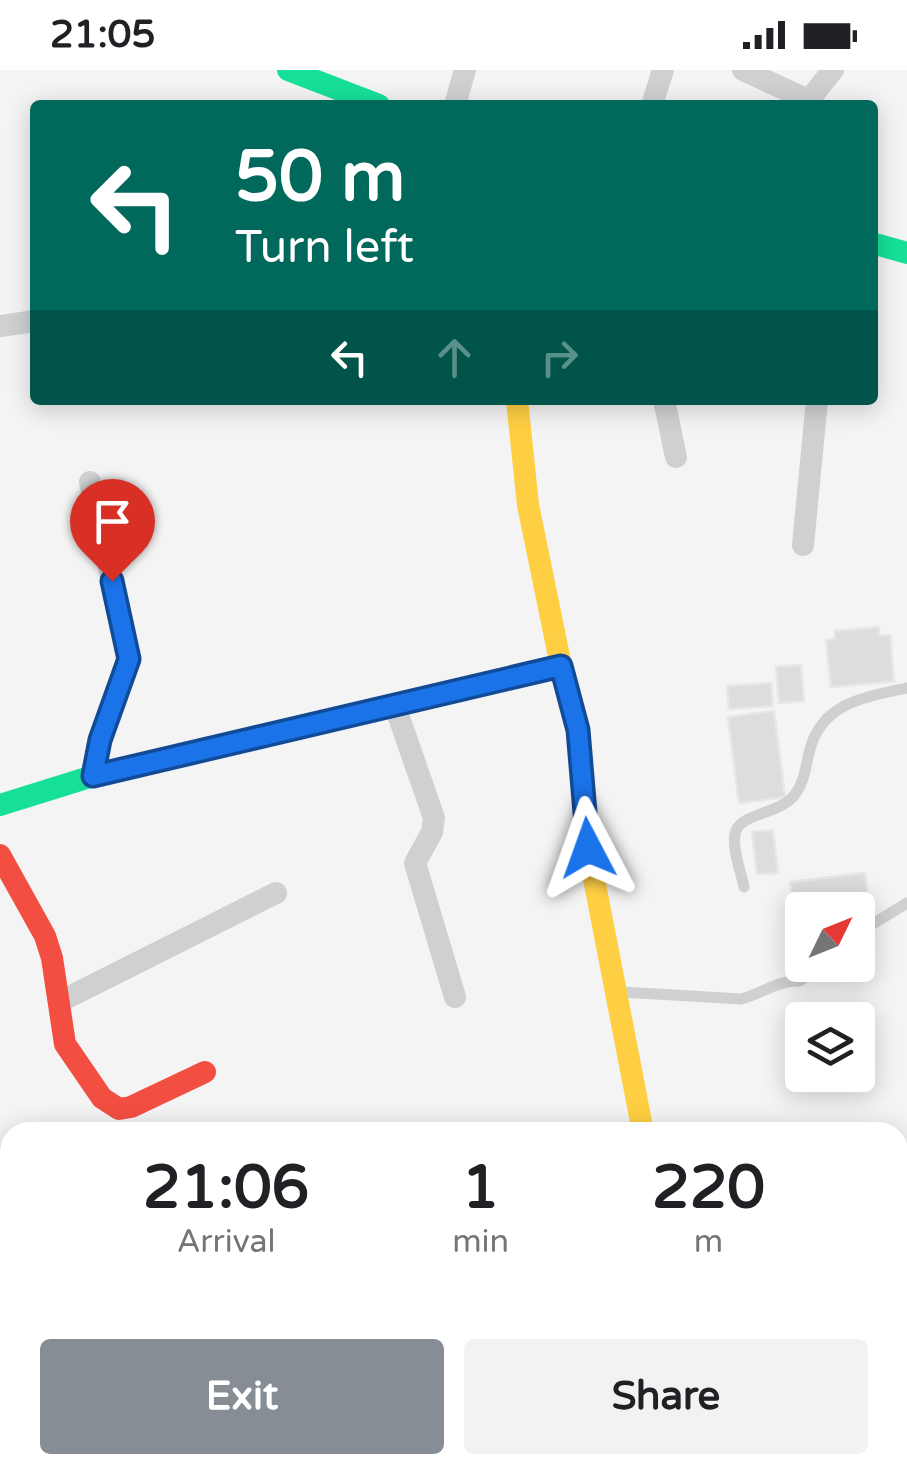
<!DOCTYPE html>
<style>
:root{--surface:#fff;--page:#f2f2f2;--text:#202124;--muted:#757577;--accent:#868d94}
body{margin:0;font-family:"Varela Round",sans-serif;background:var(--page);color:var(--text);height:100vh;display:flex;flex-direction:column;font-size:38px;white-space:nowrap}
*{box-sizing:border-box;margin:0}
p{font-size:32px;color:var(--muted)}
.icon{flex:none;width:55px;height:55px;fill:none;stroke:currentColor;stroke-width:2;stroke-linecap:round;stroke-linejoin:round}
.map{position:relative;flex:1;overflow:hidden}
.details{position:absolute;left:0px;top:1052px;width:908px;height:352px;display:flex;flex-direction:column;background:var(--surface);border-radius:30px 30px 0 0;box-shadow:0 5px 25px #0003}
.details>*{flex:none}
.banner{position:absolute;left:30px;top:30px;width:848px;height:305px;border-radius:10px;box-shadow:0 5px 25px #0003;background:#00695c;color:#fff;overflow:hidden}
.needle{width:65px;rotate:47deg}
.controls{position:absolute;left:785px;top:822px;display:grid;gap:20px}
.controls a{display:grid;place-items:center;width:90px;height:90px;border-radius:10px;background:var(--surface);box-shadow:0 5px 25px #0003;font-size:50px}
.pin{position:absolute;display:grid;place-items:center;width:85px;height:85px;color:#fff;margin:-102px -42px;border-radius:50% 50% 50% 0;rotate:-45deg;box-shadow:0 0 10px #0007}
.pin .icon{rotate:45deg}
.me{position:absolute;width:110px;margin:-55px;rotate:356deg;stroke-linejoin:round;filter:drop-shadow(0 0 8px #0008)}
.turn{display:flex;align-items:center;gap:35px;height:210px;padding:0 40px;font-size:45px}
.turn .icon{width:130px;height:130px;stroke-width:2.5}
.turn b{display:block;font-size:70px;line-height:85px}
.lanes{display:flex;align-items:center;height:95px;padding:0 40px;background:#0003;justify-content:center;gap:50px;direction:ltr}
.lanes .off{opacity:.35}
.eta{display:flex;justify-content:space-evenly;align-items:center;height:170px;text-align:center}
.eta b{font-size:60px;font-weight:800;line-height:70px}
.action{display:flex;gap:20px;margin-top:auto;padding:20px 40px}
.action a{flex:1;height:115px;border-radius:10px;background:var(--accent);color:#fff;font-size:40px;font-weight:800;line-height:115px;text-align:center}
.action a+a{background:var(--page);color:var(--text)}
.status{display:flex;justify-content:space-between;align-items:center;height:70px;padding:0 50px;background:var(--surface);direction:ltr}
.status svg{height:28px;fill:currentColor}
.map>svg:first-child{display:block}
.green{fill:#d9f2e3}
.building{fill:#ddddde;stroke:#e5e6e7;stroke-width:2.5}
.lines{fill:none;stroke-linecap:round;stroke-linejoin:round}
.lane{stroke:#ced0d2;stroke-width:11}
.street{stroke:#ced0d2;stroke-width:22}
.fast{stroke:#16e098;stroke-width:22}
.slow{stroke:#ffcf43;stroke-width:22}
.jam{stroke:#f24e42;stroke-width:22}
.route-casing{stroke:#114b97;stroke-width:25}
.route{stroke:#1a73e8;stroke-width:18}
</style>
<div class="status"><b>21:05</b><svg viewBox="0 0 49 12"><path d="M0 12V9h3v3zM5 12V6h3v6zM10 12V3h3v9zM15 12V0h3v12zM26 1h20v11H26zM47 4h2v5h-2z"/></svg></div>
<div class="map">
<svg width="907" height="1403" viewBox="0 0 907 1403">
<rect width="100%" height="100%" fill="#f4f4f4"/>
<path class="green" d="M85 1395H655L656 1403H87Z"/>
<path class="building" d="M879 557V566L890 565 894 611 831 617 826 570 835 569V561Z
M801 595 804 631 779 633 776 597Z
M771 613 773 636 729 639 727 616Z
M774 641 785 727 739 733 728 647Z
M773 760 778 803 757 804 752 762Z
M865 803 871 850 858 851V840H802V858H796L790 812Z
M898 1156 907 1158V1265L898 1267Z
M467 1395H563L564 1403H468Z"/>
<g class="lines">
<path class="lane" d="M744 817C741 802 732 779 735 764 739 742 782 745 796 723 805 710 806 694 810 679 823 632 866 627 907 618
M858 863 907 833
M622 922 741 929C762 924 777 910 800 911L821 895
M263 1395 266 1403
M139 1403 160 1395"/>
<path class="street" d="M743 0 808 30
M455 35 465 0
M652 35 663 0
M805 35 833 0
M0 256 35 251
M664 330 676 387
M90 412 129 589 100 670 93 706
M803 475 817 330
M395 636 434 748 432 762 415 793 455 927
M59 932 276 823
M898 1129H907
M0 1285 10 1295
M50 1395 53 1403
M703 1395 704 1403"/>
<path class="fast" d="M288 0 379 35
M872 173 907 183
M0 735 93 706 561 596"/>
<path class="slow" d="M517 330 528 435 561 596 578 659 588 778 643 1062"/>
<path class="jam" d="M0 785 45 866 52 888 65 974 102 1028 119 1039 131 1037 205 1002"/>
</g>
<g class="lines">
<defs>
<path id="route" d="M112 511 129 589 100 670 93 706 561 596 578 660 588 778"/>
</defs>
<use href="#route" class="route-casing"/>
<use href="#route" class="route"/>
</g>
</svg>
<div class="controls">
<a><svg class="needle" viewBox="-14 -14 28 28"><path d="M0-13l5 13h-10z" fill="#e53935"/><path d="M0 13l5-13h-10z" fill="#757577"/></svg></a>
<a><svg class="icon" aria-label="layers" viewBox="0 0 24 24"><path d="M12 4l9 5-9 5-9-5zM3 14l9 5 9-5"/></svg></a>
</div>
<div class="pin" style="left:112px;top:511px;background:#d93025"><svg class="icon" aria-label="arrive" viewBox="0 0 24 24"><path d="M6 21V4h12l-3 4 3 4H6"/></svg></div>
<svg class="me" style="left:588px;top:778px" viewBox="-20 -20 40 40"><path d="M0-17L14 15 0 8-14 15z" fill="#1a73e8" stroke="#fff" stroke-width="4"/></svg>
<div class="banner">
<div class="turn"><svg class="icon" aria-label="left" viewBox="0 0 24 24"><path d="M17 20v-9H6M10 6l-5 5 5 5"/></svg><div><b>50 m</b>Turn left</div></div>
<div class="lanes"><svg class="icon" aria-label="left" viewBox="0 0 24 24"><path d="M17 20v-9H6M10 6l-5 5 5 5"/></svg><svg class="icon off" aria-label="ahead" viewBox="0 0 24 24"><path d="M12 20V5M6 11l6-6 6 6"/></svg><svg class="icon off" aria-label="right" viewBox="0 0 24 24"><path d="M7 20v-9h11M14 6l5 5-5 5"/></svg></div>
</div>
<section class="details">
<div class="eta">
<div><b>21:06</b><p>Arrival</p></div>
<div><b>1</b><p>min</p></div>
<div><b>220</b><p>m</p></div>
</div>
<div class="action"><a>Exit</a><a>Share</a></div>
</section>
</div>
